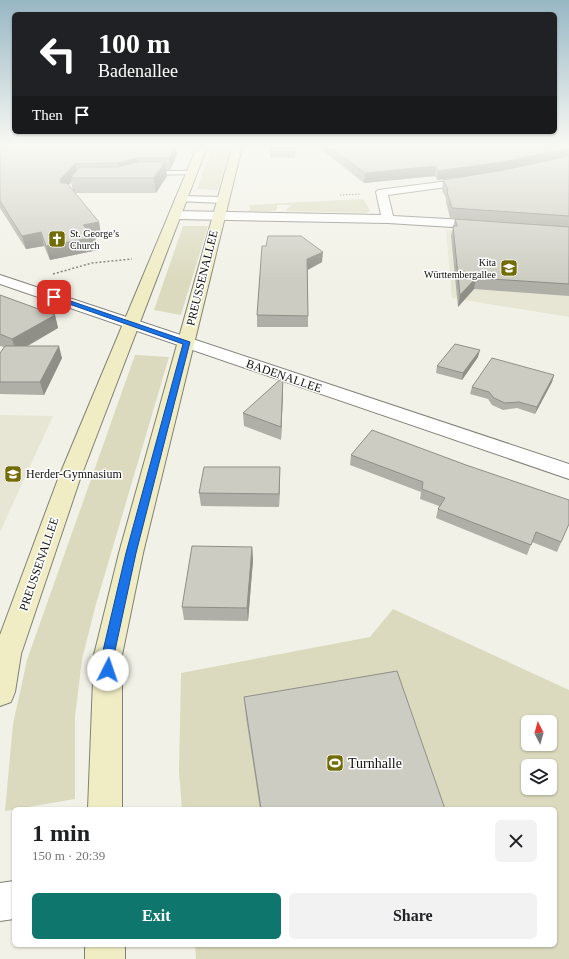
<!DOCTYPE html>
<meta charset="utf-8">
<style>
:root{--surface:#fff;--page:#f2f2f2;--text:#202124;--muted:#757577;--accent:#0f766e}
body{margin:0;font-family:"Times New Roman",serif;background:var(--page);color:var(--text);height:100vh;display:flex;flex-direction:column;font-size:15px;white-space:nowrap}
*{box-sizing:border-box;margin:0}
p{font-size:13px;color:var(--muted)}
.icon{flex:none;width:22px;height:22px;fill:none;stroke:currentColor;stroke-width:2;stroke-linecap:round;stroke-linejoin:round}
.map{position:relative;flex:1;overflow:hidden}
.panel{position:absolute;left:12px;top:807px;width:545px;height:140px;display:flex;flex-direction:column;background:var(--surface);border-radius:6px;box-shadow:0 1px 3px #0004}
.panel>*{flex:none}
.top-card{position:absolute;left:12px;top:12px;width:545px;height:122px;border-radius:6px;box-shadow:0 1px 3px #0004;background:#202124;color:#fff;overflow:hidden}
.needle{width:26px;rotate:354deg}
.fabs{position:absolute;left:521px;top:715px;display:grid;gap:8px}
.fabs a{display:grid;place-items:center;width:36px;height:36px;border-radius:6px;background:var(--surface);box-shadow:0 1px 3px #0004;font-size:20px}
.pin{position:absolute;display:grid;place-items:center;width:34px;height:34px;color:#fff;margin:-17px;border-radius:8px;box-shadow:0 2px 6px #0006}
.me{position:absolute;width:44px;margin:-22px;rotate:4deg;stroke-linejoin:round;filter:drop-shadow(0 0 3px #0008)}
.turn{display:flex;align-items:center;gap:14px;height:84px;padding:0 20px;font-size:18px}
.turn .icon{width:52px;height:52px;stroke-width:2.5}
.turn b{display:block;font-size:28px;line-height:34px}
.then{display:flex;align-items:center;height:38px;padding:0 20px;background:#0003;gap:8px;font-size:15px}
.round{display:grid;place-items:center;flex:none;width:42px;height:42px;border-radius:6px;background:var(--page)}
.headline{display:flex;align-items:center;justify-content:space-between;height:68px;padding:0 20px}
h1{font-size:24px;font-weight:600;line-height:30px}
.action{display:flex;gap:8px;margin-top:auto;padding:8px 20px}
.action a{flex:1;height:46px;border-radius:6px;background:var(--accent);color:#fff;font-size:16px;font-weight:600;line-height:46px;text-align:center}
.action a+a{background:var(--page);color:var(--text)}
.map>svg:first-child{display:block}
.built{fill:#e7e6d4}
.green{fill:#dbdabe;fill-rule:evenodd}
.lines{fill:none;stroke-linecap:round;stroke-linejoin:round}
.lane-casing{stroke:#808077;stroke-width:2}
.street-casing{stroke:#808077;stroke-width:2}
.secondary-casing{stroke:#808077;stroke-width:2}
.path-far1{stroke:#7b7b74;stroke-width:1;stroke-dasharray:1.5 1.5;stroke-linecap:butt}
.path{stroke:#7b7b74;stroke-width:1.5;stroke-dasharray:2 2;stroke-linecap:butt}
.lane{fill:#fff;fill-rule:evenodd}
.street{fill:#fff;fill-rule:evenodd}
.secondary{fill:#f0edc5;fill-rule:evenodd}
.wall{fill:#afafa7;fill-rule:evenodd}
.shaded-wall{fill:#8f8f88}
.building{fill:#ccccc2;stroke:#8f8f88}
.route{fill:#1a73e8;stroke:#114b97}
.labels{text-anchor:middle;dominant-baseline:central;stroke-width:3;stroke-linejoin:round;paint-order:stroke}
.far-poi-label{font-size:10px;fill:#0f0f0c;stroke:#fff;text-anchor:start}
.street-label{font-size:12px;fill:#0f0f0c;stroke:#fff}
.poi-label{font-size:12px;fill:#0f0f0c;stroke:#fff;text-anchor:start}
.near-poi-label{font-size:14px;fill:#0f0f0c;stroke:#fff;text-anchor:start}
</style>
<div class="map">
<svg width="569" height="959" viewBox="0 0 569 959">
<rect width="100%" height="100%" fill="#f1f1e7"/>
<path class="built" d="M446 230 569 239V317L452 298Z
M0 415 53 416 0 532Z"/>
<path class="green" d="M212 147H230L218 190 197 189Z
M359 199 364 200 370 211 366 213 287 211 286 210 292 205H277V209L275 211H249L250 205Z
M183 226H208L181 315 154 310Z
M135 355 169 357 96 604 82 659 75 717V799L5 811 13 724 27 660Z
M393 609 569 690V959H196L195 945H555V809H182L179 772 181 673 370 637ZM528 722H550V744H528ZM528 766H550V788H528Z"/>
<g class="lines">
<defs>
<path id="lane" d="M191 171 194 173 193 174 147 175 144 173 147 171Z"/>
<path id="street" d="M472 178 477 181 476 183 388 195 393 216 484 221 488 222 490 225 488 228 484 229 388 223 175 219 171 218 169 215 171 212 175 211 381 215 376 192 378 190Z
M181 196 222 197 226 198 228 200 226 202 222 203 177 201 175 199 177 197Z
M0 275 569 464V479L0 284Z
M14 881V919L0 921V883Z"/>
<path id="secondary" d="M197 147H207L80 479 21 654 15 692 11 702 0 706V635L58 479Z
M232 147H242L143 553 122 655V809H88L94 655 119 553Z
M85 945H125V959H85Z"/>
</defs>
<use href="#lane" class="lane-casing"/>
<use href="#street" class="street-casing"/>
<use href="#secondary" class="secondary-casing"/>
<path class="path-far1" d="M340 195 361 194"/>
<path class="path" d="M53 274 92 263 132 259"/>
<use href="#lane" class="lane"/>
<use href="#street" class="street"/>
<use href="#secondary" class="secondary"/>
</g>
<path class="wall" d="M0 147H176L177 155 170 170H166L167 176 156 193H75L99 222 101 235 94 236 98 250 50 260 44 246 26 249 0 208ZM71 182 73 191 68 185Z
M270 147H296L295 158H270Z
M318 147H569V296L474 289 458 307 451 236 455 219 450 218 446 202V198L442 190 443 180 475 175 437 180 435 176 364 183Z
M262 246 322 262 308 270V327H257V315Z
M0 295 55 315 58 328 28 346 62 358 44 395 0 394V353L4 347 0 346Z
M478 357 462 380 436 373 437 366Z
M554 375 552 382 535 414 517 408 503 410 492 405 488 399 470 394 472 387Z
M283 390 281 440 244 426 243 413Z
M351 455 569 524 557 552 532 542 527 555 436 518 438 509 439 506 420 499 421 492 350 465Z
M280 467 279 507 201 506 199 493Z
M252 547 253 560 248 621 184 620 182 607Z
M244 697 445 809H260L246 717Z"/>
<path class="shaded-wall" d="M174 147H176L177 155 170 170 169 158Z
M569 148V156L500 172 437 180 438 171Z
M137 158 139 170 120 174 118 163Z
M165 162 167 176 156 193 154 178Z
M75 164 77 176 71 178V182L63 191 60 179Z
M436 166 435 176 364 183 365 173Z
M99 222 101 235 86 238 83 225Z
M41 232 44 246 26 249 22 236Z
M95 237 98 250 50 260 46 246Z
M323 252 322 262 307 270V259Z
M476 278 474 289 458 307 460 295Z
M55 315 58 328 16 352 12 339Z
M59 346 62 358 44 395 40 382Z
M480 350 478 357 462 380 463 373Z
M554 375 552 382 535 414 537 407Z
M283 377V390L281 440V427Z
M280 467V480L279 507V494Z
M252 547 253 560 248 621 247 608Z"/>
<path class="building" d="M0 147H174L169 158H137L118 163 75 164 60 179 61 183H67L99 222 83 225 95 237 46 246 41 232 22 236 0 201Z
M270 147H295V149H270Z
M329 147H569V148L502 162 438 171 436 166 365 173Z
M569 156V216L452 208 447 192 448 189 443 180 504 170Z
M137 162H165L154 178H71L79 167H118Z
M455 219 569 227V284L476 278 460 295 453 226H457Z
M268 236H301L323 252 307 259 308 316 257 315 262 246H266Z
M0 295 55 315 12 339 0 334Z
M455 344 480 350 463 373 437 366Z
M5 346H59L40 382H0V353Z
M492 358 554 375 537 407 519 402 505 403 494 398 489 392 472 387Z
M283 377 281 427 243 413Z
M372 430 466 465 569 500V524L561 542 536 532 531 545 438 509 445 498 422 489 423 482 351 455Z
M204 467H280L279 494 199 493Z
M192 546 252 547 247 608 182 607Z
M397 671 445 809H261L244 697Z"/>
<linearGradient id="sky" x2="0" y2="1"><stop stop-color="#97b7c4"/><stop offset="0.52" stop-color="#f9f9f4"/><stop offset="1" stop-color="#f9f9f4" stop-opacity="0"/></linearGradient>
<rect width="569" height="281" fill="url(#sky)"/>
<path class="route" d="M52 296H56L190 342 136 553 114 655V670L112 674 108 675 103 674 102 670V655L126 553 183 344 52 298Z"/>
<defs>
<symbol id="church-square" viewBox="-11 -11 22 22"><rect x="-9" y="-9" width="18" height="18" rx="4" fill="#726c07" stroke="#fff"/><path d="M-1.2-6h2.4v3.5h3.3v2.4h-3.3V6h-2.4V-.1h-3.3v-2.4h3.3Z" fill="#fff"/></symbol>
<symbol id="school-square" viewBox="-11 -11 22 22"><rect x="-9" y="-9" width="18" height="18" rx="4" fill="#726c07" stroke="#fff"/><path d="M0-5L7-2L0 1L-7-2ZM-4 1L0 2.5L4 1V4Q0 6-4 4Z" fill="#fff"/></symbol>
<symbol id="stadium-square" viewBox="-11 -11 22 22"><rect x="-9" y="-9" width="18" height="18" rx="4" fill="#726c07" stroke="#fff"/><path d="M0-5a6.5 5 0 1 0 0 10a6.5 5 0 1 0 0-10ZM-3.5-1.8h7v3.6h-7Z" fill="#fff"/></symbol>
</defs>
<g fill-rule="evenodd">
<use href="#church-square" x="47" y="229" width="20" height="20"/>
<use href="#school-square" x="499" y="258" width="20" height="20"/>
<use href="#school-square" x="3" y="464" width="20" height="20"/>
<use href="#stadium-square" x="325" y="753" width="20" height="20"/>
</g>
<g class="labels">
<g class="far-poi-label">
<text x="70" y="233">St. George’s<tspan x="70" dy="12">Church</tspan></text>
<text x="496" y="262" text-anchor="end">Kita<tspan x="496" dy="12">Württembergallee</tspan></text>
</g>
<g class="street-label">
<text transform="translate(202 278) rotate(-76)">PREUSSENALLEE</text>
<text transform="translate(284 376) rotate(19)">BADENALLEE</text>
<text transform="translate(39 564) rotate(-71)">PREUSSENALLEE</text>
</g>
<g class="poi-label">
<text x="26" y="474">Herder-Gymnasium</text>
</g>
<g class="near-poi-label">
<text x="348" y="763">Turnhalle</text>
</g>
</g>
</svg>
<div class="fabs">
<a><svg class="needle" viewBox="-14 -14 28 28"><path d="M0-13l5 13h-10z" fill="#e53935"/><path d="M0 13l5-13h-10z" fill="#757577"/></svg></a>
<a><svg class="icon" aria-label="layers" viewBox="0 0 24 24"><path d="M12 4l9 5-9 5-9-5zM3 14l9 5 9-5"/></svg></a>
</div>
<div class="pin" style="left:54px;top:297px;background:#d93025"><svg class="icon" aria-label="arrive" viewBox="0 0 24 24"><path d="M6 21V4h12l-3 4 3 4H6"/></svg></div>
<svg class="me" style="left:108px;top:670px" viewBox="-20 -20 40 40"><circle r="19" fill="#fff"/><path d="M0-13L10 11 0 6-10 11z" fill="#1a73e8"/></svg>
<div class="top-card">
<div class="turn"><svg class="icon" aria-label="left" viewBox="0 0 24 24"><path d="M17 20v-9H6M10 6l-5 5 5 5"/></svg><div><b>100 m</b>Badenallee</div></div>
<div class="then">Then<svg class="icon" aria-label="arrive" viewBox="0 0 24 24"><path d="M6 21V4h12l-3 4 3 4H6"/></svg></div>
</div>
<section class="panel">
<div class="headline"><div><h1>1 min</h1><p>150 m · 20:39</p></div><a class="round"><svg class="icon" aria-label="close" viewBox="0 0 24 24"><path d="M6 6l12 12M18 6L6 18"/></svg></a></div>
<div class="action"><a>Exit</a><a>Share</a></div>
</section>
</div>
